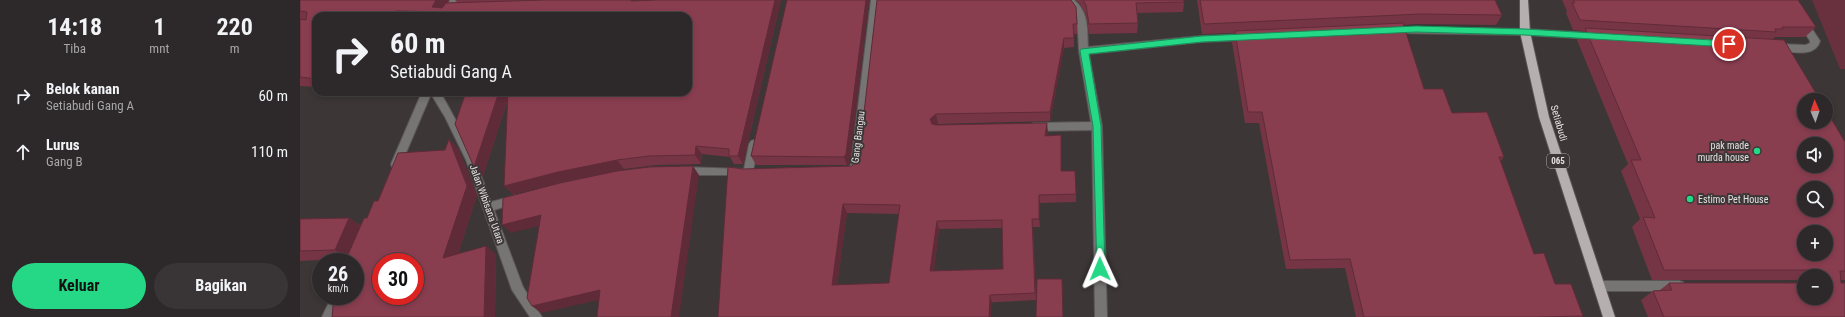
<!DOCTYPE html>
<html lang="id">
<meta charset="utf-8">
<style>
:root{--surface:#2d2829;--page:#393435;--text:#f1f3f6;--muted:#a7a6a8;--line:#484446;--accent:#24d886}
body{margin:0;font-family:"Roboto Condensed",sans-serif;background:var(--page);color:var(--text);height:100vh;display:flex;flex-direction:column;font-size:15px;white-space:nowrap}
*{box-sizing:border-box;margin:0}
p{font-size:13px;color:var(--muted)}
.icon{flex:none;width:22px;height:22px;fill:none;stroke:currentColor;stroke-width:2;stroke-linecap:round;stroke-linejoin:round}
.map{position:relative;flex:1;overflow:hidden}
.side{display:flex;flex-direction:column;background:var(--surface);width:300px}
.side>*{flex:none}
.top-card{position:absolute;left:12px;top:12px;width:380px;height:84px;border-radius:12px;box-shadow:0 2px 6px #0003,0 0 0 1px var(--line);background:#2d2829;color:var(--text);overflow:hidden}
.needle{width:26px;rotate:358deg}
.tools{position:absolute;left:1497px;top:93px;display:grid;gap:8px}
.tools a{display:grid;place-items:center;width:36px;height:36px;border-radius:50%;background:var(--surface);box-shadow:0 2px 6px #0003,0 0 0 1px var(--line);font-size:20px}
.speed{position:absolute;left:12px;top:253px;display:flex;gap:8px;font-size:20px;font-weight:700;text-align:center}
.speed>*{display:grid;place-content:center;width:52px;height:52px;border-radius:50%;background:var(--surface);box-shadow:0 2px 6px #0003,0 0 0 1px var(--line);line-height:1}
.speed small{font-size:10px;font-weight:400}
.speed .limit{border:6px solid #d22;background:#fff;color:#111}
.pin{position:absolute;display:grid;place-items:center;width:34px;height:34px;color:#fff;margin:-17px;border:2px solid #fff;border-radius:50%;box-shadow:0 1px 4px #0007}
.me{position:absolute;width:44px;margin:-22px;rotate:359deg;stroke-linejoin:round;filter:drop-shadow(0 0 3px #0008)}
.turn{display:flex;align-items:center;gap:14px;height:84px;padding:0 12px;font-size:18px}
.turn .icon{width:52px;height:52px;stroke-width:2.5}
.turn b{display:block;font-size:28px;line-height:34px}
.eta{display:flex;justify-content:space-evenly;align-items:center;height:68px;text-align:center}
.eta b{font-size:24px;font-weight:700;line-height:28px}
.action{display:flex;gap:8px;margin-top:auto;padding:8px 12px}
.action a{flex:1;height:46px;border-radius:24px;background:var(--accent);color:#111;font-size:16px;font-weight:700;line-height:46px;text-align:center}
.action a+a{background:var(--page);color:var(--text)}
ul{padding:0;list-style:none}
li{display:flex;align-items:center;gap:12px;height:56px;padding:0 12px}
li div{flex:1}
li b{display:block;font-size:15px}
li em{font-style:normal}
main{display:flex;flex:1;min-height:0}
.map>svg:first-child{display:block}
.green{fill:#69303e}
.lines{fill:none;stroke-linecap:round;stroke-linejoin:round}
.minor-casing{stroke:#5a5556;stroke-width:2}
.major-casing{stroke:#5a5556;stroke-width:2}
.minor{fill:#777474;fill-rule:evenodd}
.major{fill:#b5afb0;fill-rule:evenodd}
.wall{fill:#763545;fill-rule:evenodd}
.shaded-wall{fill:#602b38}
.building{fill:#893e50;stroke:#602b38;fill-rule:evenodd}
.route{fill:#24d886;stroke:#178c57}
.poi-dot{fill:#24d886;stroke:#3c3637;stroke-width:1.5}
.labels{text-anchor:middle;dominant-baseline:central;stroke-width:4;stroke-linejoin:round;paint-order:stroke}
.shield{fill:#3c3637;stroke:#b2adae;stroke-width:1}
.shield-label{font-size:9px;font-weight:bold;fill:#e4e0e1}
.street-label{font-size:10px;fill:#e4e0e1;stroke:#3c3637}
.poi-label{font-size:10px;fill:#e4e0e1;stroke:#3c3637;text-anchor:end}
</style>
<main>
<section class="side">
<div class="eta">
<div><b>14:18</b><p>Tiba</p></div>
<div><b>1</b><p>mnt</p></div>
<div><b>220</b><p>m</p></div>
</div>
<ul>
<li><svg class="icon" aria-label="right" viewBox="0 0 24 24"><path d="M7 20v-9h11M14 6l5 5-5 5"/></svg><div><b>Belok kanan</b><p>Setiabudi Gang A</p></div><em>60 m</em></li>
<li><svg class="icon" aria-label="ahead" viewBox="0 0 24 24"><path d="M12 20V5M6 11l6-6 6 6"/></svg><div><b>Lurus</b><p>Gang B</p></div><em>110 m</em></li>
</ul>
<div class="action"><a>Keluar</a><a>Bagikan</a></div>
</section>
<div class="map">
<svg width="1545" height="317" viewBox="0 0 1545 317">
<rect width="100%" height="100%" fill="#3c3637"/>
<path class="green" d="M1512 0H1545V69H1540Z"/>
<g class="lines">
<defs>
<path id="minor" d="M150 0H158L150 16H142Z
M571 0H579L561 165C558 171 554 176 547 174L546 171 551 164Z
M764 0H774C789 12 787 29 788 47L901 36 947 34 952 37 947 40 901 42 789 54 802 126 807 317H795L792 130 734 131 731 130 729 127 731 124 734 123 791 122 779 51 777 16 774 10Z
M1484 0H1493L1520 41C1515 59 1490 51 1476 50L1471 47 1476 44 1506 45 1510 43V41Z
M1093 27 1225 29 1292 33 1297 36 1292 39 1225 35 1093 33 1089 30Z
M122 92H140C161 127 177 163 191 202L216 195 220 196 221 199 220 202 194 210 223 287 242 317H230L212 290 166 160 145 117 131 94 100 167H92L91 164Z
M454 140 457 141 459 144 452 175H383L379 174 378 171 379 168 383 167 444 169 449 144 451 141Z
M1299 281H1379L1383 282 1385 286 1383 290 1379 291H1299L1295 290 1293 286 1295 282Z
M32 296H44L34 317H22Z"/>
<path id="major" d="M1220 0H1228L1230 32 1249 117 1315 317H1303L1239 117 1220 32Z"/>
</defs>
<use href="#minor" class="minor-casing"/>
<use href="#major" class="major-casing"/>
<use href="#minor" class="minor"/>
<use href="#major" class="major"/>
</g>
<path class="wall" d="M0 0H149L148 3 157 2 155 0H332L333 1 357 0H481L443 164H434L430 157 402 154 401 164 356 165 324 169 266 181 213 194 204 186 208 99 183 176 174 167 155 124 166 92H388V16H16V87L0 86Z
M487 0H569L550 162 547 165H456L451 156Z
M577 0 777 24V34H774V47L764 48 750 121 638 124 636 125 748 132 747 136 761 171 776 194V202L740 203V227H733L736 300 418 317 443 169 552 166 559 156ZM547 213 599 214 589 283 537 285ZM702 228 703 269 634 271 639 229Z
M776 0H884V2L883 12 837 13 838 23 837 33 789 34 786 15 780 4Z
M897 0H1195L1202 15 1196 25 1116 24 1103 25 1124 89 1204 157 1200 161 1234 254 1255 284 1283 316 1282 317H1056L1045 268 986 269 959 123H945L932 42 934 33 902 34Z
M1262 0H1498L1516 27 1505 37H1475L1473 39 1545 142V280H1540L1545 317H1348L1341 300 1353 291 1360 290 1369 283 1504 298 1526 276H1504V280H1352L1332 227 1340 219 1321 171 1328 164 1277 40 1283 31 1273 30 1266 13 1267 11Z
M158 148 177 195 158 254H196L195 317H32L39 259 0 261V219L49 218 61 226 67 218 78 201Z"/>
<path class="shaded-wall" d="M136 0H149L143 12 132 7Z
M475 0H481L443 164 438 156Z
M566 0H569L550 162 547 165 544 157Z
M96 11 101 16H93Z
M764 38V48L750 121V112Z
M199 92H210L183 176 174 167Z
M636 114 638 124 632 128 630 119Z
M747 123 748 132 746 145 745 136Z
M149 139 158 148 177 195 154 266 143 258Z
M396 146 402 154 401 164 395 155Z
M317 160 324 169 266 181 213 194 204 186 258 172Z
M393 166 399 175 379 317H371Z
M739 195 740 203V227L739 219Z
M543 204 547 213 536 293 532 285Z
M241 215 250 223 211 233 202 225Z
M49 218 62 227 49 259 35 250Z
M637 221 639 229 633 279 630 271Z
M186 246 196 254 195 317H184Z
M300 290 308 298 241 313 232 306Z
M690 295 692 302 691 317H689Z"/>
<path class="building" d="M0 0H136L132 7 142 8 146 3 245 0H331V1L357 0H475L438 156H429V149L396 146 395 155 349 156 317 160 258 172 204 186 208 92H388V16H145L147 12 96 11 93 16H16V79L0 77V19L6 20 7 12 0 11Z
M487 0H566L546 154 544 157 451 156Z
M577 0H771L776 7 777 24H773L774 38H764L750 112 636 114 630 119 632 124 636 125 747 123 745 136 761 135V171H775L776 194 739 195V219H732L735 293 690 295 689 317H418L428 167 443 169 552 166 559 156ZM543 204 600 205 589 283 532 285ZM702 220 703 269 630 271 637 221Z
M783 0H884V2L836 3 838 23 789 24 786 5Z
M900 0H1195L1202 15 1121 14 904 24Z
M1273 0H1498L1516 27H1482L1483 29H1475L1476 32 1280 20 1272 3H1275Z
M1103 23 1124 89H1143L1152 113 1187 112 1204 157H1199L1234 254 1244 253 1255 284H1271L1283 316 1237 317H1064L1050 259 990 260 962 112H948L935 31Z
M1285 28 1484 40 1520 100H1504V122H1526V110L1545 142V271H1540L1541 283H1545V317H1364L1353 291 1372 290 1369 283H1504V298H1526V276H1520L1521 272 1519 270H1364L1343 217 1355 218 1331 160H1341ZM1504 144H1526V166H1504ZM1504 188H1526V210H1504ZM1504 232H1526V254H1504Z
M166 92H199L174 167 155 124Z
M149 139 167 186 143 258 186 246 184 317H32L34 296H55V262H39L40 255 42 259 47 257 64 218H67L74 201H78L98 153 145 150ZM81 262H115V296H81Z
M393 166 371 317H297L300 290 232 306 227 298 241 215 202 225 203 198 260 183 317 171 349 167Z
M49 218 35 250 0 251V219Z
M737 279H762L763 317H736Z"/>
<path class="route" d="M1116 26 1225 29 1429 41 1433 44 1429 47 1225 35 1116 32 902 42 789 54 801 126 805 269 804 272H797L793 126 780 51 781 49 902 36Z"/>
<g class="poi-dot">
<circle cx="1457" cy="151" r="4"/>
<circle cx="1390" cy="199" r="4"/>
</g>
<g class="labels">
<rect class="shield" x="1247" y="154" width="22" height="14" rx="3"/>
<g class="shield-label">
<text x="1258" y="161">065</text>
</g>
<g class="street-label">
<text transform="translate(1259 123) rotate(74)">Setiabudi</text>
<text transform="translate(558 137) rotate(-83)">Gang Bangau</text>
<text transform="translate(187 204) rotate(70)">Jalan Wibisana Utara</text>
</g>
<g class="poi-label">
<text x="1449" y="145">pak made<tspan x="1449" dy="12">murda house</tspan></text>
<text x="1398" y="199" text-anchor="start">Estimo Pet House</text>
</g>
</g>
</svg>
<div class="tools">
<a><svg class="needle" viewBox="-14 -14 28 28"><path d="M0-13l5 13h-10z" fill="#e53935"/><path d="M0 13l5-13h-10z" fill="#a7a6a8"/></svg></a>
<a><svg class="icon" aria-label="sound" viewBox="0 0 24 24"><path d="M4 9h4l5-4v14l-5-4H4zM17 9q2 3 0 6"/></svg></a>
<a><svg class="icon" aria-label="search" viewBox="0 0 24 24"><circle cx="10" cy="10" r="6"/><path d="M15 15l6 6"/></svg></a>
<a>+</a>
<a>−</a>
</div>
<div class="speed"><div>26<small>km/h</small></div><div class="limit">30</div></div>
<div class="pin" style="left:1429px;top:44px;background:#d93025"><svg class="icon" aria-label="arrive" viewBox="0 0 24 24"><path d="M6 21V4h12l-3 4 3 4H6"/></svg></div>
<svg class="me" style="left:800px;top:269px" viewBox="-20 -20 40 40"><path d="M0-17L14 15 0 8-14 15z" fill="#24d886" stroke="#fff" stroke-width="4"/></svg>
<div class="top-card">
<div class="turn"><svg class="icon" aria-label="right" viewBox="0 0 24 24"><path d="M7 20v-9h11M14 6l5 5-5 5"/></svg><div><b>60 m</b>Setiabudi Gang A</div></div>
</div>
</div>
</main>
